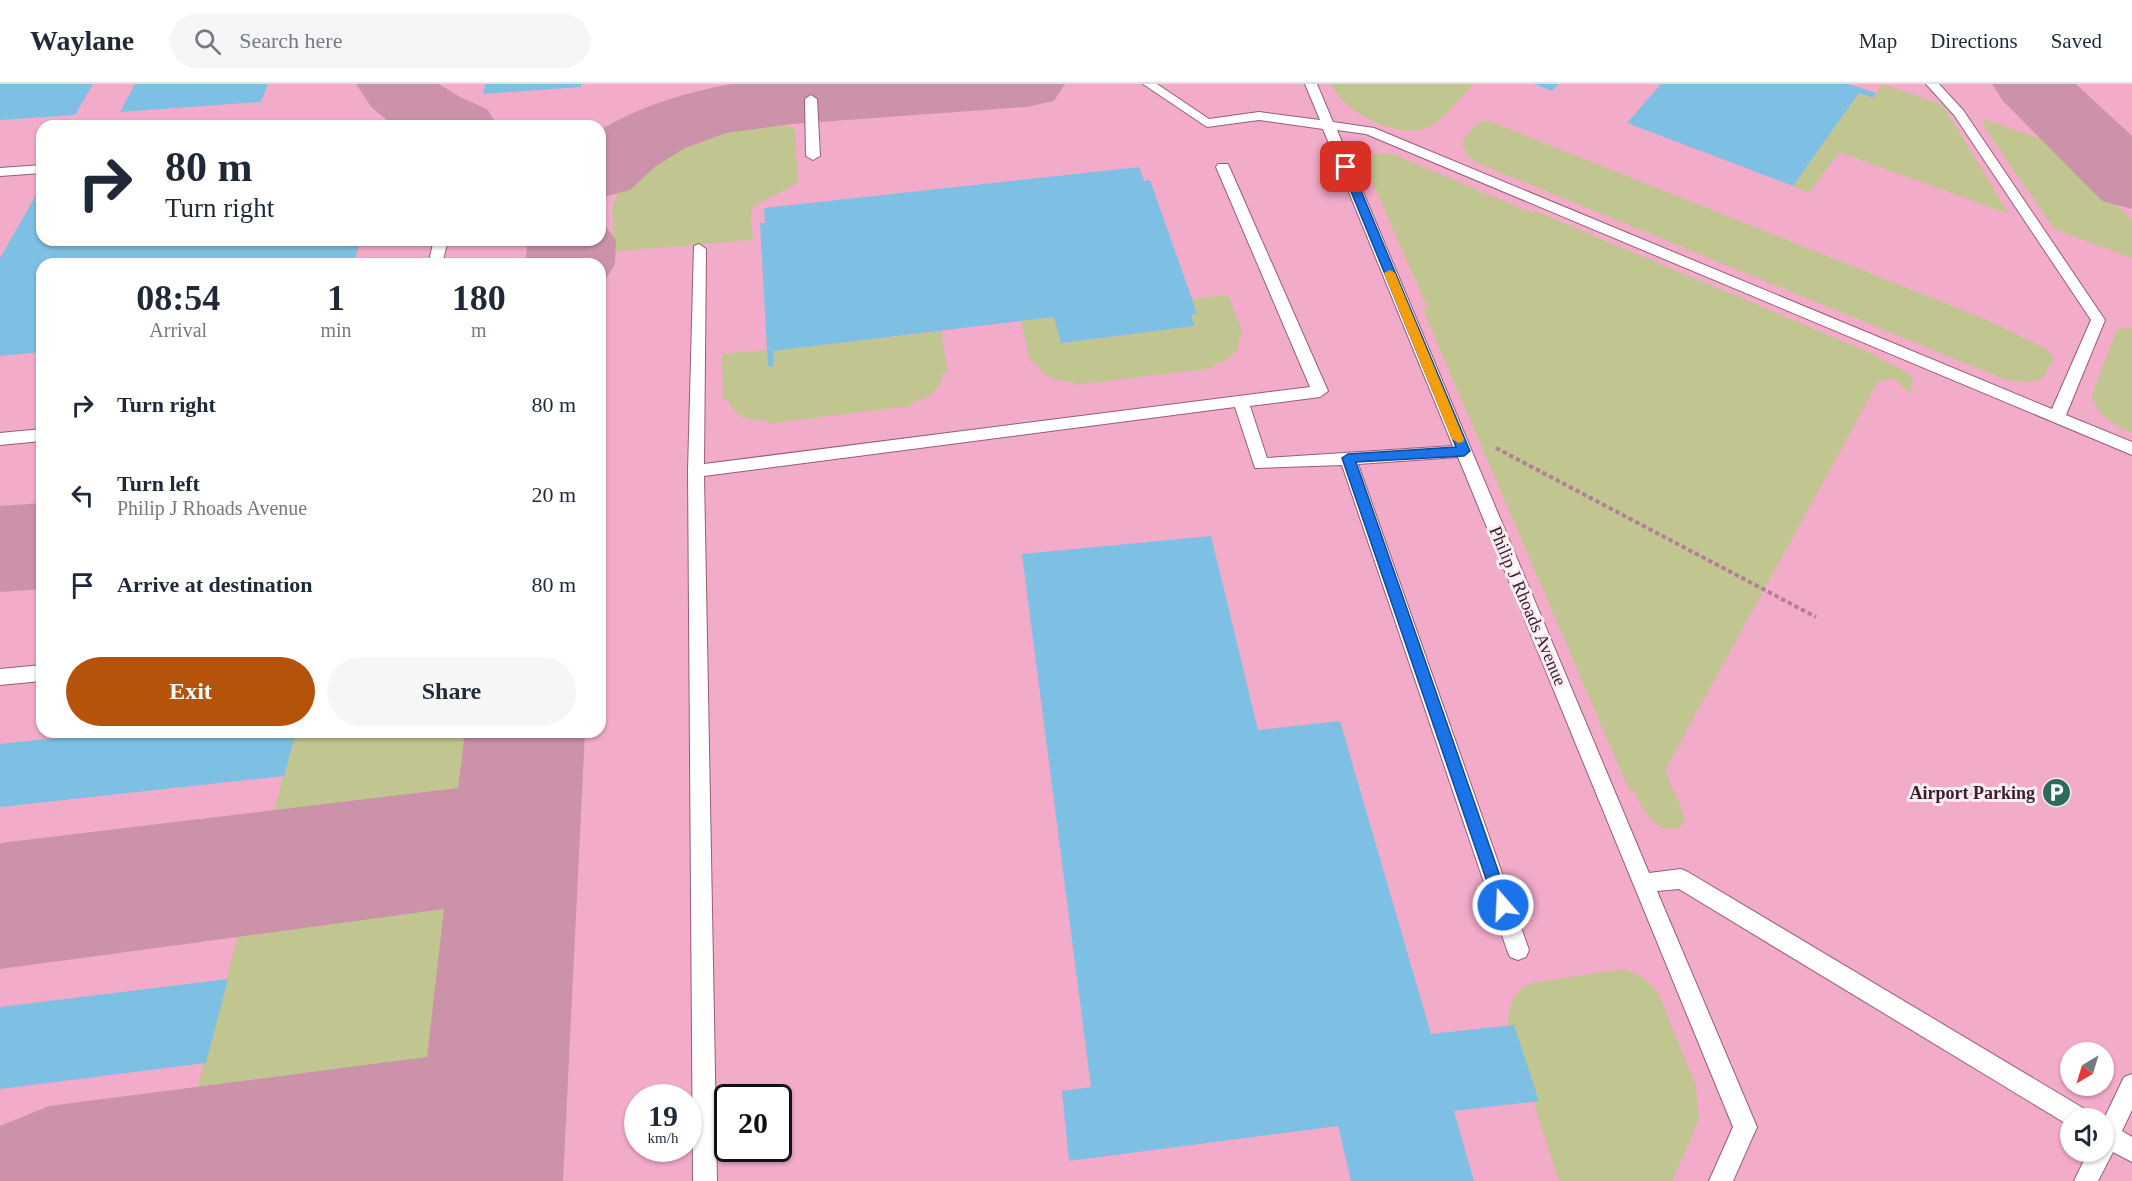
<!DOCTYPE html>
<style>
:root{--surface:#fff;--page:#f6f6f7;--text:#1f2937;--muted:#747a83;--line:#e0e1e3;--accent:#b45309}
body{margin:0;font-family:"Times New Roman",serif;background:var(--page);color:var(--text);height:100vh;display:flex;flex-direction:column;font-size:22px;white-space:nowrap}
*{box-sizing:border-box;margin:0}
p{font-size:20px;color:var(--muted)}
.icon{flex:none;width:33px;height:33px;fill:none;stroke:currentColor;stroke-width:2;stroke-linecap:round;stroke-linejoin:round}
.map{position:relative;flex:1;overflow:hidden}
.drawer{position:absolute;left:36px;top:174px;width:570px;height:480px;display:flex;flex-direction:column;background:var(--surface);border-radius:18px;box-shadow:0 2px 4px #0004}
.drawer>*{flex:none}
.top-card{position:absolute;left:36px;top:36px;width:570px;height:126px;border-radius:18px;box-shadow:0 2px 4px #0004;background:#fff;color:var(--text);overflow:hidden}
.needle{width:39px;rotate:218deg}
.controls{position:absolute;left:2060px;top:958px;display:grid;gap:12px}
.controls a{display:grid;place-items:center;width:54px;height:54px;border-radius:50%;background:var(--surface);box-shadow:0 2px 4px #0004;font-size:30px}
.speed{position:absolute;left:624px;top:1000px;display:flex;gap:12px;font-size:30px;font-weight:700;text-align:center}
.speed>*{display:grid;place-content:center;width:78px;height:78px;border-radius:50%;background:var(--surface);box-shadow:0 2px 4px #0004;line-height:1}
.speed small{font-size:15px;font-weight:400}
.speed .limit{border:3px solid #111;border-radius:9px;background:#fff;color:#111}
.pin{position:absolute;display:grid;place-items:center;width:51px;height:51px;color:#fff;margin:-26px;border-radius:12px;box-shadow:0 3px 9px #0006}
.me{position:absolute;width:66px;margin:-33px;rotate:341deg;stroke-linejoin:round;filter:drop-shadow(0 0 4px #0008)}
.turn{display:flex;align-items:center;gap:21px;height:126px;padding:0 30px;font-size:27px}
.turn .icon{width:78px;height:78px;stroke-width:2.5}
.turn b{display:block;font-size:42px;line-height:51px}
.eta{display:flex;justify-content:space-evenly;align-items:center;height:102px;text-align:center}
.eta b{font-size:36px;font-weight:700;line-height:42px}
.button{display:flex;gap:12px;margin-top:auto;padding:12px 30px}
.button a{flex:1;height:69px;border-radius:36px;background:var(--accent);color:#fff;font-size:24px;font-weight:700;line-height:69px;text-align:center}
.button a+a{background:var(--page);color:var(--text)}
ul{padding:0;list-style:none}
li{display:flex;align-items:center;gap:18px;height:90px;padding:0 30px}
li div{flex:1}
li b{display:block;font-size:22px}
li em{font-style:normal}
header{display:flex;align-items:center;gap:36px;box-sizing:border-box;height:84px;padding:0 30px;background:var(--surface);border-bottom:2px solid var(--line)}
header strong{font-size:28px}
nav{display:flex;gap:33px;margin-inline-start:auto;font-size:21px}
.search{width:420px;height:54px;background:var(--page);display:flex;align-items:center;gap:15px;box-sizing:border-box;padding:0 21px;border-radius:33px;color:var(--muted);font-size:22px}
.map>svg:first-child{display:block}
.built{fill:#f3abca;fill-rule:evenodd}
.green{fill:#c1c690}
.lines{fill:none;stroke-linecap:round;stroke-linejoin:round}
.taxiway{fill:#cb92aa;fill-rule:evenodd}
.building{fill:#7ec0e3}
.service-casing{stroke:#985d77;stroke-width:2}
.path{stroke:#b48096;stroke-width:4;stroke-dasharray:4.5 3;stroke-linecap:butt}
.service{fill:#fff;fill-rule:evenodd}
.route{fill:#1a73e8;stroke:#114b97;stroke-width:1.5}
.slow{fill:#f59e0b}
.labels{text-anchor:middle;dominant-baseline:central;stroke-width:6;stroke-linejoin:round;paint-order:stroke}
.street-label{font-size:18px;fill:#371e29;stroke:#fbedf2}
.poi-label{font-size:18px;font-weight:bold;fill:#371e29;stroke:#fbedf2;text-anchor:end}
</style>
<header>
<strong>Waylane</strong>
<div class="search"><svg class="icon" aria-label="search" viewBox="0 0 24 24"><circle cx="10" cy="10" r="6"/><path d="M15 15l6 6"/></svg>Search here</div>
<nav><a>Map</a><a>Directions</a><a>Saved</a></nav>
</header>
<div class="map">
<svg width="2132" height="1097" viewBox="0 0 2132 1097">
<rect width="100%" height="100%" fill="#fdbad6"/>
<path class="built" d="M0 0H2132V1097H0ZM42 42H600V156H42ZM42 180H600V648H42ZM2070 969H2103V1002H2070ZM638 1014H688V1065H638ZM728 1014H778V1065H728ZM2070 1035H2103V1068H2070Z"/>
<path class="green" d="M1331 0H1474C1462 12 1441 39 1426 44 1396 55 1343 28 1331 0Z
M1882 0 1943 21 2009 130 1839 68 1809 109 1793 102 1859 9 1873 14Z
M1982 35 2056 60 2132 136V174L2054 145 1985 44Z
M763 36 779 37 795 46 798 99 754 122 751 127 753 156 610 168 614 132H611C621 64 706 42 763 36Z
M1489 37 1985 235 2047 265 2054 275 2043 294 2028 298 2006 296 1480 80 1467 71 1462 59 1464 54 1480 38Z
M1378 69 1393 70 1532 129 1535 127 1878 272 1877 274 1900 284 1913 294 1911 308H1908L1893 294 1878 298 1665 686 1684 731V740C1660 757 1643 727 1635 708H1630L1423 226 1428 225 1365 81 1366 75Z
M1228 211 1243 250 1239 251 1238 266 1225 277 1213 280 1214 284 1077 301 1075 298C1056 297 1044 294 1034 277H1030L1021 237 1054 233 1062 259 1195 242 1191 231 1197 230 1192 215Z
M2132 244V349C2114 341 2096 331 2092 311L2116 248 2119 245Z
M941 247 948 288 943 289C940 308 928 314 911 319V322L767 340 766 336C748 336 735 334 728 316H723L722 270 767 266 768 283 774 282 773 267Z
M295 648H483L478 686 472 687C465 704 458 717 443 728 415 748 319 751 281 755L274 752 271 739Z
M413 802C444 810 456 826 454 858H461L453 939 445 940C440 977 415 997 384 1012L207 1033 197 1028 194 1017 242 837 251 826 263 818Z
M1623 885C1640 890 1649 897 1659 911L1696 1002 1699 1035 1672 1097H1559L1508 940C1510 920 1512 909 1531 899Z"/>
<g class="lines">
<path class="taxiway" d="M356 0H439L460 13 487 25 498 42H394L372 24Z
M732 0H1065L1054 17 1026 23 792 40 726 49 685 64 656 82 630 106 600 114V46C641 22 685 8 732 0Z
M1992 0H2076L2132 52V125L2102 117 2003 17Z
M600 135 616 156 615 180 602 201 600 180H525L528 156H600Z
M42 419V505L0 508V422Z
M465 648H585L563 1097H0V1042L49 1022 427 973 444 825 0 885V759L458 704Z"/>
</g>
<path class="building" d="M0 0H93L75 31 0 36Z
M135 0H268L261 18 120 28Z
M485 0H581V3L483 10Z
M1534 0H1559L1552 7Z
M1661 0H1848L1876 9 1873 14 1859 9 1793 102 1627 39Z
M1139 83 1144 97 1150 96 1192 215 1197 230 1191 231 1195 242 1061 259 1054 233 773 267 774 282 768 283 760 139H765L764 124Z
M42 101V156H361L353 180H42V268L0 272V174Z
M1211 452 1258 646 1340 637 1431 950 1514 941 1539 1017 1454 1027 1474 1097H1351L1338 1042 1069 1077 1062 1007 1091 1003 1022 470Z
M112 648H296L284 692 0 723V660Z
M228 895 206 979 0 1005V923Z"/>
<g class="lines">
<defs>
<path id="service" d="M1143 0H1157L1209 35 1259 28 1320 36 1305 0H1317L1333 38 1374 44 2052 325 2091 236 1954 31 1926 0H1939L1963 26 2105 236 2066 331 2132 358V371L1366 50 1337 46 1649 789 1681 785 1688 788 2088 1027 2092 1035H2070V1042L1679 805 1657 807 1757 1043 1733 1097H1709L1733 1043 1458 373 1358 380 1529 866 1526 873 1518 876 1510 873 1507 866 1342 381 1255 384 1235 323 704 392 717 1097H693L688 387 694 162 699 160 706 165 704 380 1310 303 1216 83 1218 80H1228L1328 307 1320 313 1250 322 1267 374 1453 362 1323 45 1259 36 1207 43Z
M811 11 817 15 820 72 813 76 806 72 805 15Z
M42 81V89L0 92V84Z
M434 156H448L442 180H428Z
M42 345V357L0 361V349Z
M42 581V597L0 601V585Z
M2132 990V1026L2122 1047 2132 1053V1078L2113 1068 2098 1097H2074L2088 1068H2103V1037L2124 993Z"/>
</defs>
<use href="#service" class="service-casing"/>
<path class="path" d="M1496 364 1816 533"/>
<use href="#service" class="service"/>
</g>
<path class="route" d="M1342 81 1351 83 1470 367 1464 372 1356 378 1510 821 1508 826 1503 829 1497 826 1495 821 1342 374 1348 370 1456 363 1341 83Z"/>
<path class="slow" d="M1390 186 1395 189 1464 355 1463 358 1458 359 1452 355 1384 189Z"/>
<defs>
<symbol id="parking-disc" viewBox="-11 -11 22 22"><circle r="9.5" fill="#2b6b59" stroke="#fbedf2"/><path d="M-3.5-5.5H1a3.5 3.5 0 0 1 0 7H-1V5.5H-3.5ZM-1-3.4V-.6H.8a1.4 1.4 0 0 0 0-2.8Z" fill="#fff"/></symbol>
</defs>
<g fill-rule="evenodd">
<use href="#parking-disc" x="2040" y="692" width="33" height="33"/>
</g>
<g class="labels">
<g class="street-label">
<text transform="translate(1528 522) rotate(67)">Philip J Rhoads Avenue</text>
</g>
<g class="poi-label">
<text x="2035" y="709">Airport Parking</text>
</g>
</g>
</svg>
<div class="controls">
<a><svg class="needle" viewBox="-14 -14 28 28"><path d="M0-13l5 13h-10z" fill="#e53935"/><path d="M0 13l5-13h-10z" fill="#747a83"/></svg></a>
<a><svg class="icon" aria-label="sound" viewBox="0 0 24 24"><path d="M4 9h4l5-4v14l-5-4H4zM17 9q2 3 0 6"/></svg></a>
</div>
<div class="speed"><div>19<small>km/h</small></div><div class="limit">20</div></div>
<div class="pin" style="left:1346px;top:83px;background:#d93025"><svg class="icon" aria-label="arrive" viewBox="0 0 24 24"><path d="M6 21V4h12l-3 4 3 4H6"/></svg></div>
<svg class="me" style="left:1503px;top:821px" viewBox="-20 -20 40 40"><circle r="17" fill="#1a73e8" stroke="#fff" stroke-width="3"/><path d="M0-11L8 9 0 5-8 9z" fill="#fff"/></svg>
<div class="top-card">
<div class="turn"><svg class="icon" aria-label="right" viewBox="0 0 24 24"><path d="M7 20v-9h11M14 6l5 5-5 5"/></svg><div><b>80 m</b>Turn right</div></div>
</div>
<section class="drawer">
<div class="eta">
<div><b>08:54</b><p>Arrival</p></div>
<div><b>1</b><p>min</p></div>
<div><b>180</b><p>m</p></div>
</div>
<ul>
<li><svg class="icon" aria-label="right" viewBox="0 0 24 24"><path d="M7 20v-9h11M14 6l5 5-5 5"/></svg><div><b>Turn right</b></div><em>80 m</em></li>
<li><svg class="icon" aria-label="left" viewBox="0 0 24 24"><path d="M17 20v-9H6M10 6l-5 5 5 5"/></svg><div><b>Turn left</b><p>Philip J Rhoads Avenue</p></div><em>20 m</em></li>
<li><svg class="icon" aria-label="arrive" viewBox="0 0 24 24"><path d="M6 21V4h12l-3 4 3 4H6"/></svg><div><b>Arrive at destination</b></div><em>80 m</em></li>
</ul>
<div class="button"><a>Exit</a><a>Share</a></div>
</section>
</div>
